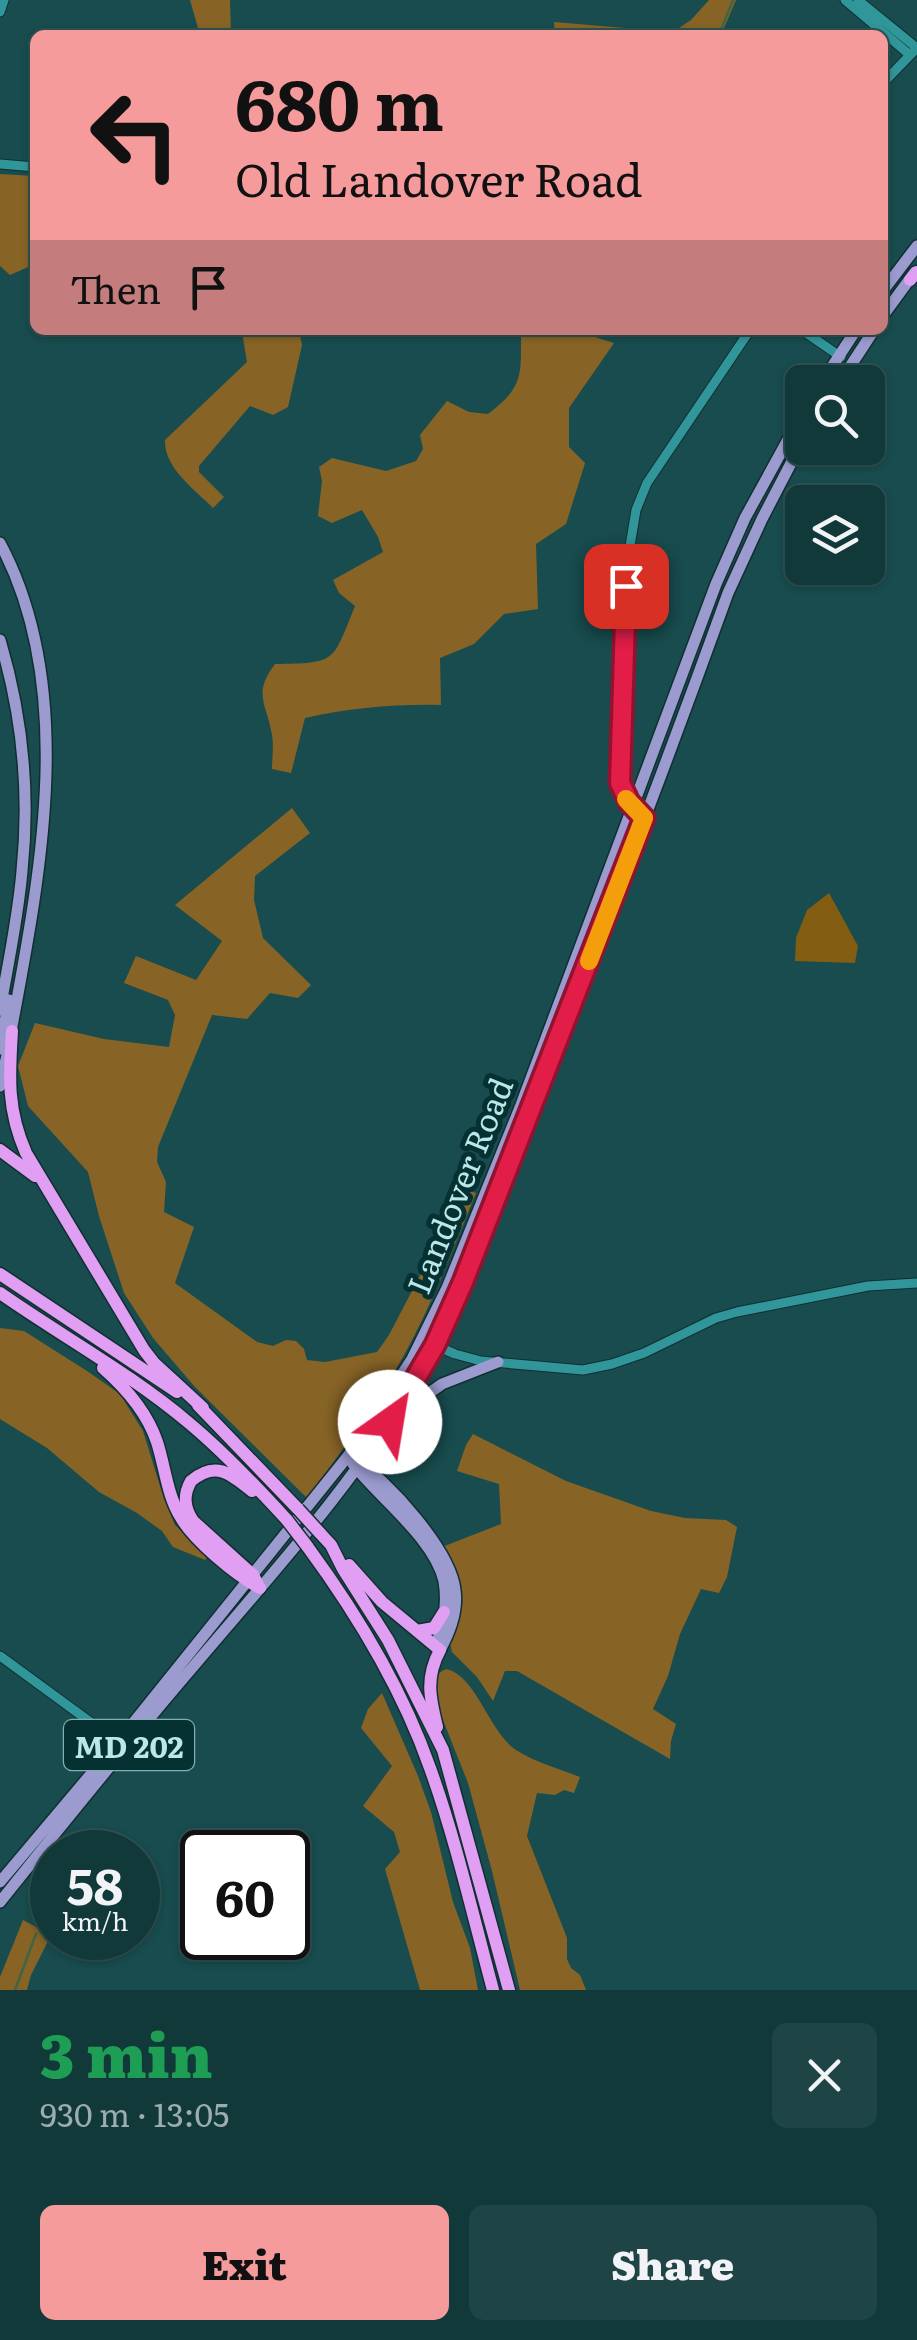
<!DOCTYPE html>
<meta charset="utf-8">
<style>
:root{--surface:#12393a;--page:#1f4445;--text:#f1f3f6;--muted:#9cacaf;--line:#315354;--accent:#f59b9c}
body{margin:0;font-family:Literata,serif;background:var(--page);color:var(--text);height:100vh;display:flex;flex-direction:column;font-size:38px;white-space:nowrap}
*{box-sizing:border-box;margin:0}
p{font-size:32px;color:var(--muted)}
.icon{flex:none;width:55px;height:55px;fill:none;stroke:currentColor;stroke-width:2;stroke-linecap:round;stroke-linejoin:round}
.map{position:relative;height:1990px;overflow:hidden}
.drawer{display:flex;flex-direction:column;background:var(--surface);flex:1}
.drawer>*{flex:none}
.top-card{position:absolute;left:30px;top:30px;width:858px;height:305px;border-radius:15px;box-shadow:0 2px 8px #0004,0 0 0 2px var(--line);background:#f59b9c;color:#111;overflow:hidden}
.controls{position:absolute;left:785px;top:365px;display:grid;gap:20px}
.controls a{display:grid;place-items:center;width:100px;height:100px;border-radius:15px;background:var(--surface);box-shadow:0 2px 8px #0004,0 0 0 2px var(--line);font-size:50px}
.speed{position:absolute;left:30px;top:1830px;display:flex;gap:20px;font-size:50px;font-weight:700;text-align:center}
.speed>*{display:grid;place-content:center;width:130px;height:130px;border-radius:50%;background:var(--surface);box-shadow:0 2px 8px #0004,0 0 0 2px var(--line);line-height:1}
.speed small{font-size:25px;font-weight:400}
.speed .limit{border:5px solid #111;border-radius:15px;background:#fff;color:#111}
.pin{position:absolute;display:grid;place-items:center;width:85px;height:85px;color:#fff;margin:-42px;border-radius:20px;box-shadow:0 5px 15px #0006}
.me{position:absolute;width:110px;margin:-55px;rotate:32deg;stroke-linejoin:round;filter:drop-shadow(0 0 8px #0008)}
.turn{display:flex;align-items:center;gap:35px;height:210px;padding:0 40px;font-size:45px}
.turn .icon{width:130px;height:130px;stroke-width:2.5}
.turn b{display:block;font-size:70px;line-height:85px}
.then{display:flex;align-items:center;height:95px;padding:0 40px;background:#0003;gap:20px;font-size:38px}
.round{display:grid;place-items:center;flex:none;width:105px;height:105px;border-radius:15px;background:var(--page)}
.head{display:flex;align-items:center;justify-content:space-between;height:170px;padding:0 40px}
h1{font-size:60px;font-weight:800;line-height:75px;color:#1e9e55}
.primary-button{display:flex;gap:20px;margin-top:auto;padding:20px 40px}
.primary-button a{flex:1;height:115px;border-radius:15px;background:var(--accent);color:#111;font-size:40px;font-weight:800;line-height:115px;text-align:center}
.primary-button a+a{background:var(--page);color:var(--text)}
.map>svg:first-child{display:block}
.green{fill:#825d12}
.forest{fill:#876426}
.lines{fill:none;stroke-linecap:round;stroke-linejoin:round}
.stream{stroke:#3e6646;stroke-width:2.5}
.tertiary-casing{stroke:#112f31;stroke-width:11}
.primary-casing{stroke:#112f31;stroke-width:14}
.motorway-casing{stroke:#112f31;stroke-width:15}
.tertiary{stroke:#31969a;stroke-width:9}
.primary{stroke:#9b9bd0;stroke-width:11}
.motorway{stroke:#e19ff4;stroke-width:12}
.motorway-bridge-casing{stroke:#112f31;stroke-width:15;stroke-linecap:butt}
.motorway-bridge{stroke:#e19ff4;stroke-width:12}
.route-casing{stroke:#92132f;stroke-width:25}
.route{stroke:#e11d48;stroke-width:18}
.slow{stroke:#f59e0b;stroke-width:18}
.labels{text-anchor:middle;dominant-baseline:central;stroke-width:10;stroke-linejoin:round;paint-order:stroke}
.shield{fill:#053132;stroke:#85b0b2;stroke-width:2.5}
.shield-label{font-size:30px;font-weight:bold;fill:#bce7e9}
.street-label{font-size:32px;fill:#bce7e9;stroke:#053132}
</style>
<div class="map">
<svg width="917" height="1990" viewBox="0 0 917 1990">
<rect width="100%" height="100%" fill="#184c4e"/>
<path class="green" d="M829 893 858 946 855 963 795 961 796 938 807 910Z"/>
<path class="forest" d="M190 0H230L231 35H200Z
M709 0H736L721 35H555L554 22 673 32 691 20Z
M0 174 35 176 33 222 35 264 10 275 0 266Z
M246 330H299L302 345 288 407 273 415 250 406 199 466V472L224 497 213 508C194 489 164 468 165 440L247 362 243 338Z
M551 331 585 334 614 343 569 408V447L585 463 566 524 536 544 538 609 504 614 474 644 440 658 441 705C394 704 350 708 305 718L291 773 272 769C272 758 274 746 272 735 267 704 252 694 275 664 337 663 332 663 355 606L339 593 333 580 383 552 378 537 362 510 332 523 318 516 322 481 319 467 332 458 386 471 416 461 423 449 420 435 447 401 469 412 488 414C523 387 521 377 521 334Z
M292 808 310 833 255 876 254 900 263 938 311 985 298 998 270 993 247 1019 212 1015 158 1147 157 1162 166 1182 164 1212 194 1227 175 1283 257 1342 273 1346 286 1340 296 1341 304 1349 307 1360 325 1362 377 1352 389 1335 465 1189 476 1193C453 1248 432 1305 403 1357 375 1406 341 1452 307 1498L195 1387 153 1338 124 1293 99 1216 88 1172 28 1106 18 1066 35 1023 104 1039 169 1047 175 1015 168 1000 124 983 136 956 196 980 222 941 175 905Z
M0 1328 24 1331 87 1371 120 1394 143 1431 164 1499 175 1525 208 1556 205 1560 173 1547 162 1531 137 1513 99 1492 47 1448 0 1419Z
M473 1434 566 1481 651 1511 685 1518 726 1520 737 1527 727 1577 719 1593 701 1589 680 1634 668 1676 653 1709 676 1724 671 1741 670 1759 517 1671H505L493 1701 477 1677 452 1652 450 1643 457 1623 442 1547 501 1524 499 1484 457 1471 466 1445Z
M446 1669C476 1675 489 1732 516 1750 535 1762 559 1769 580 1777L574 1793 564 1790 555 1795 537 1793 527 1836 567 1938V1959L571 1968 580 1975 586 1990H520L492 1871 468 1783 433 1695 437 1674Z
M382 1693 418 1776 431 1812 453 1902 470 1948 478 1990H420L385 1869 400 1852 394 1832 363 1806 392 1766 361 1728 368 1709Z
M23 1920 51 1935 31 1975 27 1990H0V1977Z"/>
<g class="lines">
<path class="stream" d="M719 35 733 0
M15 1990 36 1934"/>
<defs>
<path id="tertiary" d="M845 0 910 55
M858 0 917 48 882 84
M0 12 4 0
M0 164 35 167
M802 330 841 357
M645 818 625 797 620 774 627 564 636 510 647 483 750 330
M432 1344 455 1354 481 1361 583 1370 612 1364 644 1353 716 1318 737 1312 868 1286 917 1283
M0 1656 123 1746"/>
<path id="primary" d="M882 292 917 246
M882 317 915 272
M822 382 856 330
M840 382 874 330
M0 543C79 691 39 881 10 1037
M0 640C22 714 30 794 22 871 18 918 8 964 0 1010
M0 1049 9 1000
M0 1086 7 1055
M397 1416 442 1384 498 1362
M355 1460C388 1480 451 1551 455 1590 458 1611 450 1632 440 1650
M353 1464C379 1498 434 1538 444 1581 446 1594 446 1608 443 1620 440 1633 436 1638 440 1650
M0 1882 118 1742 348 1456 412 1359 447 1288 521 1105 716 584 745 518 802 414
M0 1902C65 1821 130 1740 198 1661 277 1568 359 1478 420 1372 466 1293 494 1204 527 1120 597 946 664 770 728 593L762 519 802 442"/>
<path id="motorway" d="M910 280 917 272
M12 1031C9 1077 7 1110 26 1153L144 1350 154 1363 203 1408
M0 1150 35 1176
M0 1274 177 1392
M0 1293C63 1337 131 1374 189 1423 225 1453 256 1486 287 1520
M103 1368C127 1389 147 1412 157 1442 165 1467 167 1494 180 1516 193 1540 236 1575 260 1588
M198 1405 298 1509
M252 1491C231 1474 216 1460 191 1481 183 1495 184 1507 193 1521L253 1575 258 1585
M319 1532 331 1545 343 1569 388 1640 443 1750 509 1990
M307 1546C357 1614 402 1688 430 1768 456 1840 473 1916 493 1990
M349 1565 382 1602 440 1650C425 1678 430 1698 437 1727
M417 1631 434 1628 444 1612"/>
</defs>
<use href="#tertiary" class="tertiary-casing"/>
<use href="#primary" class="primary-casing"/>
<use href="#motorway" class="motorway-casing"/>
<use href="#tertiary" class="tertiary"/>
<use href="#primary" class="primary"/>
<use href="#motorway" class="motorway"/>
<defs>
<path id="motorway-bridge" d="M298 1509 319 1532
M287 1520 307 1546"/>
</defs>
<use href="#motorway-bridge" class="motorway-bridge-casing"/>
<use href="#motorway-bridge" class="motorway-bridge"/>
</g>
<g class="lines">
<defs>
<path id="route" d="M390 1422 435 1345 463 1282 644 818 629 802 620 783 626 586"/>
</defs>
<use href="#route" class="route-casing"/>
<use href="#route" class="route"/>
<path class="slow" d="M589 961 644 818 626 799"/>
</g>
<g class="labels">
<rect class="shield" x="64" y="1720" width="130" height="50" rx="8"/>
<g class="shield-label">
<text x="129" y="1745">MD 202</text>
</g>
<g class="street-label">
<text transform="translate(458 1185) rotate(-68)">Landover Road</text>
</g>
</g>
</svg>
<div class="controls">
<a><svg class="icon" aria-label="search" viewBox="0 0 24 24"><circle cx="10" cy="10" r="6"/><path d="M15 15l6 6"/></svg></a>
<a><svg class="icon" aria-label="layers" viewBox="0 0 24 24"><path d="M12 4l9 5-9 5-9-5zM3 14l9 5 9-5"/></svg></a>
</div>
<div class="speed"><div>58<small>km/h</small></div><div class="limit">60</div></div>
<div class="pin" style="left:626px;top:586px;background:#d93025"><svg class="icon" aria-label="arrive" viewBox="0 0 24 24"><path d="M6 21V4h12l-3 4 3 4H6"/></svg></div>
<svg class="me" style="left:390px;top:1422px" viewBox="-20 -20 40 40"><circle r="19" fill="#fff"/><path d="M0-13L10 11 0 6-10 11z" fill="#e11d48"/></svg>
<div class="top-card">
<div class="turn"><svg class="icon" aria-label="left" viewBox="0 0 24 24"><path d="M17 20v-9H6M10 6l-5 5 5 5"/></svg><div><b>680 m</b>Old Landover Road</div></div>
<div class="then">Then<svg class="icon" aria-label="arrive" viewBox="0 0 24 24"><path d="M6 21V4h12l-3 4 3 4H6"/></svg></div>
</div>
</div>
<section class="drawer">
<div class="head"><div><h1>3 min</h1><p>930 m · 13:05</p></div><a class="round"><svg class="icon" aria-label="close" viewBox="0 0 24 24"><path d="M6 6l12 12M18 6L6 18"/></svg></a></div>
<div class="primary-button"><a>Exit</a><a>Share</a></div>
</section>
